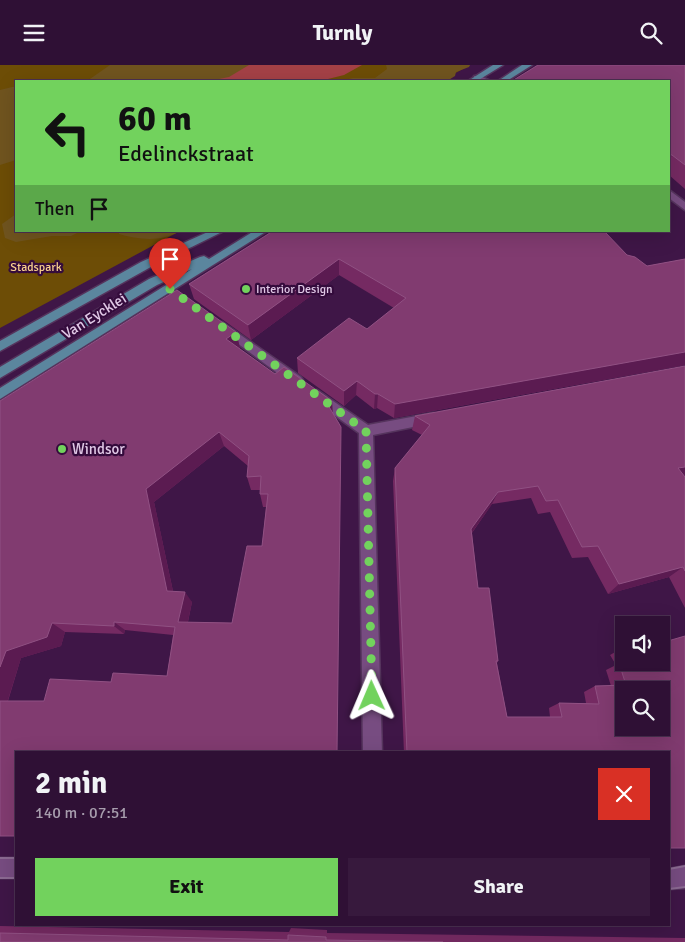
<!DOCTYPE html>
<meta charset="utf-8">
<style>
:root{--surface:#2f1035;--page:#37193d;--text:#f1f3f6;--muted:#a79dad;--line:#4a3050;--accent:#72d25d}
body{margin:0;font-family:Signika,sans-serif;background:var(--page);color:var(--text);height:100vh;display:flex;flex-direction:column;font-size:19px;white-space:nowrap}
*{box-sizing:border-box;margin:0}
p{font-size:16px;color:var(--muted)}
.icon{flex:none;width:28px;height:28px;fill:none;stroke:currentColor;stroke-width:2;stroke-linecap:round;stroke-linejoin:round}
.map{position:relative;flex:1;overflow:hidden}
.sheet{position:absolute;left:15px;top:686px;width:655px;height:175px;display:flex;flex-direction:column;background:var(--surface);border-radius:0px;box-shadow:0 5px 20px #0002,0 0 0 1px var(--line)}
.sheet>*{flex:none}
.guide{position:absolute;left:15px;top:15px;width:655px;height:152px;border-radius:0px;box-shadow:0 5px 20px #0002,0 0 0 1px var(--line);background:#72d25d;color:#111;overflow:hidden}
.fabs{position:absolute;left:615px;top:551px;display:grid;gap:10px}
.fabs a{display:grid;place-items:center;width:55px;height:55px;border-radius:0px;background:var(--surface);box-shadow:0 5px 20px #0002,0 0 0 1px var(--line);font-size:25px}
.pin{position:absolute;display:grid;place-items:center;width:42px;height:42px;color:#fff;margin:-51px -21px;border-radius:50% 50% 50% 0;rotate:-45deg;box-shadow:0 0 5px #0007}
.pin .icon{rotate:45deg}
.me{position:absolute;width:55px;margin:-28px;rotate:359deg;stroke-linejoin:round;filter:drop-shadow(0 0 4px #0008)}
.turn{display:flex;align-items:center;gap:18px;height:105px;padding:0 20px;font-size:22px}
.turn .icon{width:65px;height:65px;stroke-width:2.5}
.turn b{display:block;font-size:35px;line-height:42px}
.then{display:flex;align-items:center;height:48px;padding:0 20px;background:#0003;gap:10px;font-size:19px}
.round{display:grid;place-items:center;flex:none;width:52px;height:52px;border-radius:0px;background:var(--page)}
.headline{display:flex;align-items:center;justify-content:space-between;height:85px;padding:0 20px}
h1{font-size:30px;font-weight:700;line-height:38px}
.button{display:flex;gap:10px;margin-top:auto;padding:10px 20px}
.button a{flex:1;height:58px;border-radius:0px;background:var(--accent);color:#111;font-size:20px;font-weight:700;line-height:58px;text-align:center}
.button a+a{background:var(--page);color:var(--text)}
header{display:flex;justify-content:space-between;align-items:center;height:65px;padding:0 20px;background:var(--surface);font-size:22px;font-weight:700}
.map>svg:first-child{display:block}
.green{fill:#6d4d06}
.forest{fill:#70541f}
.water{fill:#a44146}
.lines{fill:none;stroke-linecap:round;stroke-linejoin:round}
.minor-casing{stroke:#55345d;stroke-width:3}
.major-casing{stroke:#55345d;stroke-width:3}
.minor{fill:#774c81;fill-rule:evenodd}
.major{fill:#5b869e;fill-rule:evenodd}
.tram{stroke:#8b6a92;stroke-width:2}
.wall{fill:#752a62;fill-rule:evenodd}
.shaded-wall{fill:#5b1b51}
.building{fill:#813b70;stroke:#905183;fill-rule:evenodd}
.route{stroke:#72d25d;stroke-width:9;stroke-dasharray:0 16.2}
.poi-dot{fill:#72d25d;stroke:#340b3c;stroke-width:2}
.labels{text-anchor:middle;dominant-baseline:central;stroke-width:4.5;stroke-linejoin:round;paint-order:stroke}
.far-park-label{font-size:12px;fill:#f9d18e;stroke:#340b3c}
.far-poi-label{font-size:12px;fill:#e0c8e6;stroke:#340b3c;text-anchor:start}
.street-label{font-size:15px;fill:#e0c8e6;stroke:#340b3c}
.poi-label{font-size:15px;fill:#e0c8e6;stroke:#340b3c;text-anchor:start}
</style>
<header><svg class="icon" aria-label="menu" viewBox="0 0 24 24"><path d="M4 6h16M4 12h16M4 18h16"/></svg>Turnly<svg class="icon" aria-label="search" viewBox="0 0 24 24"><circle cx="10" cy="10" r="6"/><path d="M15 15l6 6"/></svg></header>
<div class="map">
<svg width="685" height="877" viewBox="0 0 685 877">
<rect width="100%" height="100%" fill="#3f1647"/>
<path class="green" d="M0 0H470L441 16H16V166H180L0 263Z"/>
<path class="forest" d="M110 0H255L233 16H87Z
M386 0H470L469 2 456 7 455 11 447 16H340L353 13H375L387 4Z
M12 22H16V95L0 100V25Z
M16 149V166H81L71 171H52L16 177 5 173 2 159Z
M119 166H180C162 177 139 175 119 169Z"/>
<path class="water" d="M249 0H362L344 10 320 16H209L229 12Z"/>
<g class="lines">
<defs>
<path id="minor" d="M474 11H480L491 16 474 15Z
M669 125 685 137V145L669 133Z
M222 257 301 312 303 315 301 318H291L218 264 216 261 218 258Z
M317 325 368 360 433 348 438 349 440 353 438 357 373 370 382 688H363L359 368 312 334 310 330 312 326Z
M0 793H16V813H0Z
M685 801V823L669 824V804Z"/>
<path id="major" d="M493 0H503L477 16H468Z
M522 0H532L507 16H498Z
M210 166H224L149 203 0 286V276L141 197Z
M254 166H267L0 334V323L192 204 157 220 0 313V302L149 214 200 192 204 191 209 194Z"/>
</defs>
<use href="#minor" class="minor-casing"/>
<use href="#major" class="major-casing"/>
<use href="#minor" class="minor"/>
<use href="#major" class="major"/>
<path class="tram" d="M0 793H16
M669 804 685 801
M0 813H16
M669 824 685 822"/>
</g>
<path class="wall" d="M685 0V124L669 110V16Z
M273 166 627 190 647 201 685 194V300L394 353 377 343 374 344 356 330 344 341 298 308 297 293 367 264 394 243 339 210 251 275 194 234 189 219Z
M236 267 240 283 239 284 275 309 332 336 337 688 0 771V336ZM224 381 248 401 247 412 251 425H260V429L263 442H266L262 481 232 558 188 557 192 537 173 526 154 437ZM125 565 173 570 167 611 111 617 44 636H8L21 593 61 581 65 567 124 569Z
M685 301V543L669 512 608 529 588 492 572 493 550 447 538 449 531 433 492 439 472 468 478 523 498 596 497 598 507 652H550L549 643 559 638H586L584 627 595 621H611L606 605 616 600 610 590 624 582V598L669 688H404L393 416 395 403 422 370 412 365 415 351Z
M0 861 289 867 291 863 327 865V868L685 873V877H0Z"/>
<path class="shaded-wall" d="M669 90H672L669 96Z
M339 194V210L251 275 248 260Z
M236 267 240 283 230 290 226 274Z
M685 287V300L394 353 395 339Z
M357 316 356 330 344 341V326Z
M375 329H378L377 343 374 344Z
M332 336 333 351 328 340Z
M219 367 224 381 154 437 175 536 167 526 146 424Z
M685 402V412L678 403Z
M498 427 492 439 466 476 471 464Z
M683 502 669 512 608 529 619 519Z
M185 527 192 537 186 565 178 557Z
M114 557 125 565 124 569 114 561Z
M52 558 65 567 61 581 21 593 6 641 0 639V602L6 586Z"/>
<path class="building" d="M538 0H685V100L672 90H669V16H512Z
M273 166H604L627 190 635 192 647 201 685 194V287L395 339 378 329H375L357 316 344 326 297 293 349 253 367 264 406 233 339 194 248 260 189 219Z
M177 225 236 267 226 274 275 309 284 302 332 336 328 340 341 362 337 688H16V771H0V636H44L50 614 111 617 113 608 167 611 175 562 114 557V561L52 558 47 572 6 586 0 602V336ZM219 367 249 391 247 412 261 411 260 429H268L262 481H247L232 558 178 557 185 527 167 526 146 424Z
M685 301V402L678 403 685 412V506L683 502 619 519 598 481 582 482 558 435 546 436 538 421 498 427 471 464 478 523H489L498 596H496L507 652H562L559 638 599 639 595 621 626 620 619 598 624 597 661 598V578L685 571V783H669V688H407L395 403 430 360 415 351ZM624 625H661V662H624Z
M0 868 288 875V870L326 872V875L443 877H0Z"/>
<g class="lines">
<path class="route" d="M170 224 366 366 372 631"/>
</g>
<g class="poi-dot">
<circle cx="246" cy="224" r="5"/>
<circle cx="62" cy="384" r="5"/>
</g>
<g class="labels">
<g class="far-park-label">
<text x="36" y="202">Stadspark</text>
</g>
<g class="far-poi-label">
<text x="256" y="224">Interior Design</text>
</g>
<g class="street-label">
<text transform="translate(94 251) rotate(-32)">Van Eycklei</text>
</g>
<g class="poi-label">
<text x="72" y="384">Windsor</text>
</g>
</g>
</svg>
<div class="fabs">
<a><svg class="icon" aria-label="sound" viewBox="0 0 24 24"><path d="M4 9h4l5-4v14l-5-4H4zM17 9q2 3 0 6"/></svg></a>
<a><svg class="icon" aria-label="search" viewBox="0 0 24 24"><circle cx="10" cy="10" r="6"/><path d="M15 15l6 6"/></svg></a>
</div>
<div class="pin" style="left:170px;top:224px;background:#d93025"><svg class="icon" aria-label="arrive" viewBox="0 0 24 24"><path d="M6 21V4h12l-3 4 3 4H6"/></svg></div>
<svg class="me" style="left:372px;top:631px" viewBox="-20 -20 40 40"><path d="M0-17L14 15 0 8-14 15z" fill="#72d25d" stroke="#fff" stroke-width="4"/></svg>
<div class="guide">
<div class="turn"><svg class="icon" aria-label="left" viewBox="0 0 24 24"><path d="M17 20v-9H6M10 6l-5 5 5 5"/></svg><div><b>60 m</b>Edelinckstraat</div></div>
<div class="then">Then<svg class="icon" aria-label="arrive" viewBox="0 0 24 24"><path d="M6 21V4h12l-3 4 3 4H6"/></svg></div>
</div>
<section class="sheet">
<div class="headline"><div><h1>2 min</h1><p>140 m · 07:51</p></div><a class="round" style="background:#d93025;color:#fff"><svg class="icon" aria-label="close" viewBox="0 0 24 24"><path d="M6 6l12 12M18 6L6 18"/></svg></a></div>
<div class="button"><a>Exit</a><a>Share</a></div>
</section>
</div>
